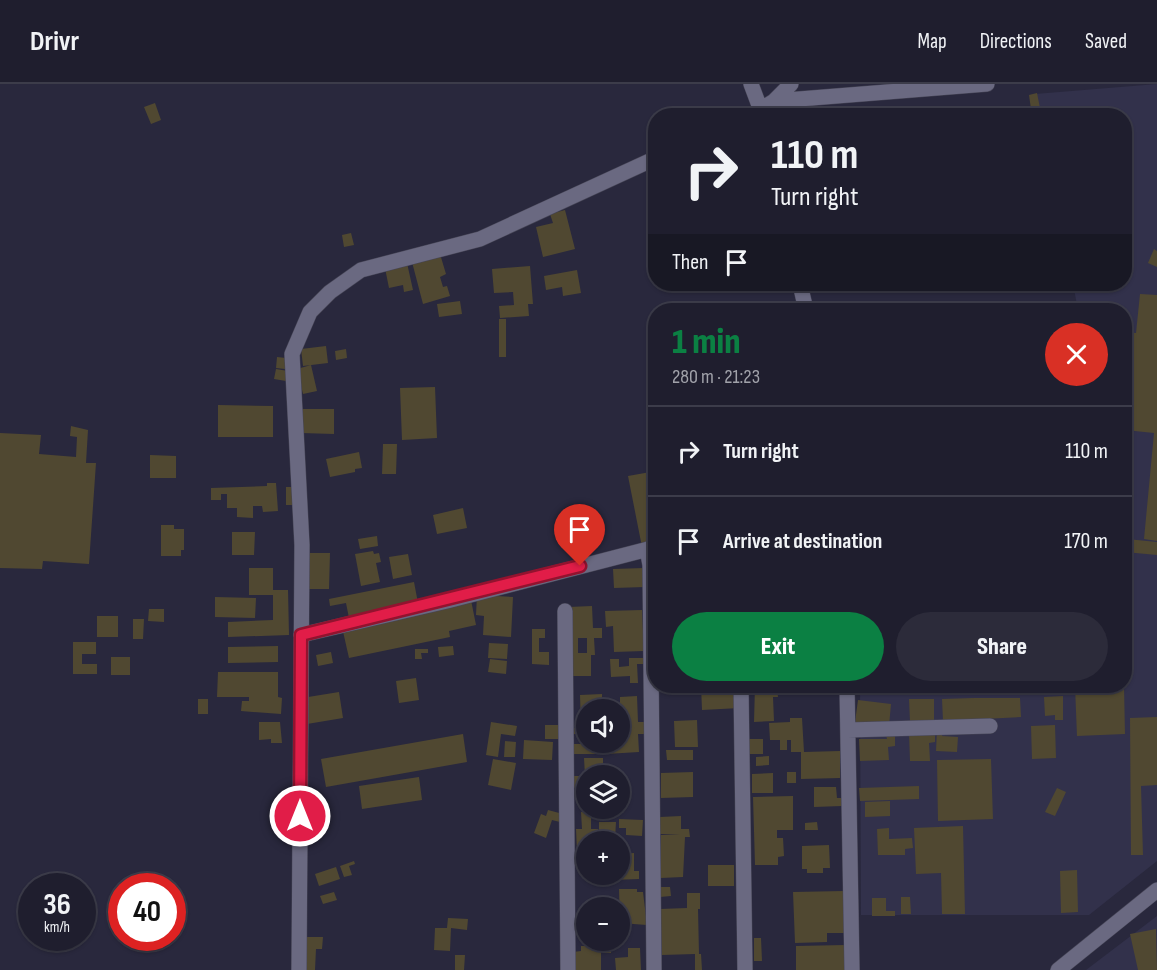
<!DOCTYPE html>
<meta charset="utf-8">
<style>
:root{--surface:#1f1e2e;--page:#2c2b3a;--text:#f1f3f6;--muted:#a1a2aa;--line:#3c3c4a;--accent:#0b8043}
body{margin:0;font-family:"Sofia Sans Condensed",sans-serif;background:var(--page);color:var(--text);height:100vh;display:flex;flex-direction:column;font-size:22px;white-space:nowrap}
*{box-sizing:border-box;margin:0}
p{font-size:20px;color:var(--muted)}
.icon{flex:none;width:33px;height:33px;fill:none;stroke:currentColor;stroke-width:2;stroke-linecap:round;stroke-linejoin:round}
.map{position:relative;flex:1;overflow:hidden}
.panel{position:absolute;left:648px;top:219px;width:484px;height:390px;display:flex;flex-direction:column;background:var(--surface);border-radius:24px;box-shadow:0 2px 4px #0004,0 0 0 2px var(--line)}
.panel>*{flex:none}
.hud{position:absolute;left:648px;top:24px;width:484px;height:183px;border-radius:24px;box-shadow:0 2px 4px #0004,0 0 0 2px var(--line);background:#1f1e2e;color:var(--text);overflow:hidden}
.tools{position:absolute;left:576px;top:615px;display:grid;gap:12px}
.tools a{display:grid;place-items:center;width:54px;height:54px;border-radius:50%;background:var(--surface);box-shadow:0 2px 4px #0004,0 0 0 2px var(--line);font-size:30px}
.speed{position:absolute;left:18px;top:789px;display:flex;gap:12px;font-size:30px;font-weight:700;text-align:center}
.speed>*{display:grid;place-content:center;width:78px;height:78px;border-radius:50%;background:var(--surface);box-shadow:0 2px 4px #0004,0 0 0 2px var(--line);line-height:1}
.speed small{font-size:15px;font-weight:400}
.speed .limit{border:9px solid #d22;background:#fff;color:#111}
.pin{position:absolute;display:grid;place-items:center;width:51px;height:51px;color:#fff;margin:-62px -26px;border-radius:50% 50% 50% 0;rotate:-45deg;box-shadow:0 0 6px #0007}
.pin .icon{rotate:45deg}
.me{position:absolute;width:66px;margin:-33px;rotate:0deg;stroke-linejoin:round;filter:drop-shadow(0 0 4px #0008)}
.turn{display:flex;align-items:center;gap:21px;height:126px;padding:0 24px;font-size:27px}
.turn .icon{width:78px;height:78px;stroke-width:2.5}
.turn b{display:block;font-size:42px;line-height:51px}
.then{display:flex;align-items:center;height:57px;padding:0 24px;background:#0003;gap:12px;font-size:22px}
.round{display:grid;place-items:center;flex:none;width:63px;height:63px;border-radius:32px;background:var(--page)}
.headline{display:flex;align-items:center;justify-content:space-between;height:102px;padding:0 24px}
h1{font-size:36px;font-weight:800;line-height:45px;color:var(--accent)}
.cta{display:flex;gap:12px;margin-top:auto;padding:12px 24px}
.cta a{flex:1;height:69px;border-radius:36px;background:var(--accent);color:#fff;font-size:24px;font-weight:800;line-height:69px;text-align:center}
.cta a+a{background:var(--page);color:var(--text)}
ul{padding:0;list-style:none}
li{display:flex;align-items:center;gap:18px;height:90px;padding:0 24px;border-top:2px solid var(--line)}
li div{flex:1}
li b{display:block;font-size:22px}
li em{font-style:normal}
header{display:flex;align-items:center;gap:36px;box-sizing:border-box;height:84px;padding:0 30px;background:var(--surface);border-bottom:2px solid var(--line)}
header strong{font-size:28px}
nav{display:flex;gap:33px;margin-inline-start:auto;font-size:21px}
.map>svg:first-child{display:block}
.built{fill:#32314b}
.building{fill:#504831;fill-rule:evenodd}
.lines{fill:none;stroke-linecap:round;stroke-linejoin:round}
.minor-casing{stroke:#464556;stroke-width:16}
.minor{stroke:#6a6981;stroke-width:15}
.route-casing{stroke:#92132f;stroke-width:15}
.route{stroke:#e11d48;stroke-width:10}
</style>
<header>
<strong>Drivr</strong>
<nav><a>Map</a><a>Directions</a><a>Saved</a></nav>
</header>
<div class="map">
<svg width="1157" height="886" viewBox="0 0 1157 886">
<rect width="100%" height="100%" fill="#29283d"/>
<path class="built" d="M1157 0V777L1089 831H861L860 602H1125V472H1128L1125 457V226H1078L1073 200H1125V32L1039 31 1035 10Z
M1157 832V886H1086Z"/>
<path class="building" d="M1037 9 1040 24 1031 25 1029 11Z
M155 19 161 36 151 40 144 23Z
M565 126 575 165 543 173 536 143 553 139 550 130Z
M351 149 354 161 344 163 342 151Z
M1154 165 1157 167V183L1148 179Z
M440 170 446 190 440 193 443 203 447 202 450 212 423 220 412 178Z
M407 179 413 206 404 208 403 201 389 204 385 184Z
M530 182 533 220H528L529 232 500 234 499 222 514 221 513 208 494 209 492 185Z
M577 186 581 209 563 212 562 203 546 206 544 192Z
M1140 210 1157 211V457L1144 455 1154 349 1125 346V248L1136 249Z
M460 217 462 230 439 233 437 220Z
M499 235H506V273H499Z
M326 262 328 279 303 282 301 265Z
M346 265 347 274 336 276 335 267Z
M277 273 286 274 285 285 276 284Z
M311 281 317 307 303 310 297 285Z
M276 285 288 287 286 297 274 295Z
M435 303 437 354 402 356 400 304Z
M218 321 273 322V353H218Z
M301 325H334V350L301 349Z
M71 342 88 346 86 379H96L89 480 43 477 42 485 0 484V349L41 351 39 370 76 373 77 353 70 352Z
M383 360H397L396 390H382Z
M359 368 362 384 355 385V388L330 393 326 375Z
M150 371 176 372V394H150Z
M656 387V461L642 463 628 392Z
M267 399H276L278 427 263 428 262 422H253V434L237 433V424H227V410H221V416H211V404L267 402Z
M286 403H294V421H286Z
M463 424 467 444 437 450 433 431Z
M161 441H174V445H184V466H181V472H161Z
M232 448H255L254 471H232Z
M377 452 378 462 360 465 358 455Z
M1127 455 1157 458V471L1125 468Z
M373 467 374 470 379 469 381 478 376 479 380 498 361 502 355 470Z
M302 469H330L329 505H301Z
M408 470 412 491 393 495 389 473Z
M249 484H273V506H288L289 551 228 553V538L273 536V511H249Z
M644 484 645 503 614 504 613 485Z
M414 498 418 519 349 534 346 519 330 522 329 515Z
M477 511 513 513 511 553 483 551 484 532 476 531Z
M215 513 256 514 255 534 215 533Z
M471 516 476 541 449 547 450 553 349 574 342 543Z
M592 522 593 544H602V554H594L595 571H591V592H570L568 523ZM578 554H587V569H578Z
M149 525H164V538L148 537Z
M642 526 644 567 614 568 613 542 606 543 605 527Z
M97 532H118V553H97Z
M133 535H144L143 555H133Z
M532 545H545V554H539V568H549V581L532 580Z
M73 558H96V570H82V580H97V590H73Z
M489 559 508 560 507 575 488 574Z
M278 562V578L228 579V563Z
M453 562 454 571 439 573 438 563Z
M415 565H428V569H421L422 575H415Z
M331 568 333 579 318 582 316 571Z
M111 573H130V591H111Z
M629 574H644V580H637L638 599H630V592L611 593 610 575H619V583L629 582Z
M490 575 507 577 506 590 488 588Z
M218 588H278V613L282 614 281 630 241 627 242 617H249V613H217Z
M416 594 419 616 399 619 396 597Z
M701 602H739L740 624 702 626Z
M755 602H777L778 613H773L774 637 754 638Z
M856 602H917V610L856 609Z
M999 602H1060V609L999 611Z
M1075 602H1124L1125 650 1077 652Z
M339 608 343 634 307 640 302 614Z
M602 610V626H586V658H602V670H571V660H582V650H572L571 644H581L580 611Z
M637 612 638 638H644V650H638L639 668 606 670 605 658H620V613Z
M1063 612V636H1055V631L1045 632 1044 613Z
M974 614H1020L1021 633 943 637 942 615Z
M198 615H208V630H198Z
M909 615H934V637L910 638Z
M858 616 891 620 889 642 855 638Z
M1157 633V701L1141 702 1143 771H1131L1130 634Z
M790 634H802L804 668 840 667V694L801 695V668H791V656H787V666H780V656H770L769 639 790 638Z
M697 636 698 663H675L674 637Z
M259 638H280L282 659H271V655L259 656Z
M491 638 517 642 515 652 501 650 498 673 486 671Z
M545 641H558V655H545Z
M1055 641 1056 674 1032 675 1031 642Z
M937 646 943 647 942 652 958 653 957 668 936 667Z
M935 648V658L929 659 930 677H910L909 649Z
M463 650 467 678 326 703 321 675Z
M886 651H895V662L888 663 889 676 860 677 859 655H887Z
M744 655H763V670H743Z
M524 656 553 658 552 676 523 675Z
M505 657 516 658 515 673H504Z
M666 666H693V676H667Z
M769 672V681L756 682V673Z
M584 674H603V692H585Z
M493 675 516 679 511 706 488 701Z
M991 675 993 735 938 737 937 676Z
M693 688V713L661 714V689Z
M787 688H796V699H787Z
M773 689V709H752V690Z
M570 692H586V703L570 704Z
M419 693 422 716 362 725 359 702Z
M919 702V715L860 717 859 704Z
M814 703H836L837 714H841L842 722 814 723Z
M1057 704 1066 708 1055 732 1045 728Z
M793 712V746H777V754H783L784 772 778 773V781H755L753 713Z
M890 717V732L865 733V718Z
M548 726 563 730 560 738 552 736 546 754 534 749 541 730 546 732Z
M581 728H591V745H598V758H586V768H577L576 745H582Z
M681 732V745H689L690 753H685L683 793 661 794V751L680 750H660V733Z
M619 735 643 736 642 752 626 751V744H619Z
M599 738H616L615 755H599Z
M817 738 818 746H805V739Z
M963 742 965 830H942L941 789 916 790 914 744Z
M889 744V755L912 754 913 764 905 765V771H878L877 745Z
M829 761 830 784H823V789H807V785H802V762Z
M634 769V787H639V795L611 796V790H620V770Z
M575 770H582V774H586V781H575Z
M354 777 355 780 349 782 352 791 344 793 340 782Z
M708 781H734V802H708Z
M336 783 340 795 319 802 315 790Z
M1077 786 1078 828 1061 829 1060 787Z
M660 803H670L671 812 660 813Z
M619 805H637V808H643L647 841 620 839Z
M844 807 845 849H827V858L795 859 793 808Z
M334 808 337 816 323 820 320 812Z
M687 809H700V825H698L699 870H701L702 886H695V870L662 871 660 825 687 824Z
M901 813H910L911 830H901Z
M872 814H886V827H895V832H872Z
M448 834 468 835 467 846 451 844 450 867 434 866 435 844H447Z
M1156 845 1157 886H1138L1130 850Z
M306 853H323L322 865H316L315 886H304Z
M754 854H761L762 877H754Z
M608 856H621V861H611V869H603V862L608 861Z
M845 861 846 886H796V862Z
M581 862H593V867L601 866V886H574L573 868 581 867Z
M628 864H640L641 886H616L615 874 628 873Z
M455 871H465L464 886H455Z"/>
<g class="lines">
<defs>
<path id="minor" d="M751 0 763 32
M774 17 987 0
M750 32 774 17 791 0
M800 200 806 226
M647 465 650 481 654 886
M565 527 568 886
M301 551 447 517 656 463
M741 602 745 886
M847 602 852 886
M848 646 990 642
M299 886 302 461 292 270 310 228 330 208 361 186 480 155 656 74
M1058 886 1157 806"/>
</defs>
<use href="#minor" class="minor-casing"/>
<use href="#minor" class="minor"/>
</g>
<g class="lines">
<defs>
<path id="route" d="M300 732 301 551 580 482"/>
</defs>
<use href="#route" class="route-casing"/>
<use href="#route" class="route"/>
</g>
</svg>
<div class="tools">
<a><svg class="icon" aria-label="sound" viewBox="0 0 24 24"><path d="M4 9h4l5-4v14l-5-4H4zM17 9q2 3 0 6"/></svg></a>
<a><svg class="icon" aria-label="layers" viewBox="0 0 24 24"><path d="M12 4l9 5-9 5-9-5zM3 14l9 5 9-5"/></svg></a>
<a>+</a>
<a>−</a>
</div>
<div class="speed"><div>36<small>km/h</small></div><div class="limit">40</div></div>
<div class="pin" style="left:580px;top:482px;background:#d93025"><svg class="icon" aria-label="arrive" viewBox="0 0 24 24"><path d="M6 21V4h12l-3 4 3 4H6"/></svg></div>
<svg class="me" style="left:300px;top:732px" viewBox="-20 -20 40 40"><circle r="17" fill="#e11d48" stroke="#fff" stroke-width="3"/><path d="M0-11L8 9 0 5-8 9z" fill="#fff"/></svg>
<div class="hud">
<div class="turn"><svg class="icon" aria-label="right" viewBox="0 0 24 24"><path d="M7 20v-9h11M14 6l5 5-5 5"/></svg><div><b>110 m</b>Turn right</div></div>
<div class="then">Then<svg class="icon" aria-label="arrive" viewBox="0 0 24 24"><path d="M6 21V4h12l-3 4 3 4H6"/></svg></div>
</div>
<section class="panel">
<div class="headline"><div><h1>1 min</h1><p>280 m · 21:23</p></div><a class="round" style="background:#d93025;color:#fff"><svg class="icon" aria-label="close" viewBox="0 0 24 24"><path d="M6 6l12 12M18 6L6 18"/></svg></a></div>
<ul>
<li><svg class="icon" aria-label="right" viewBox="0 0 24 24"><path d="M7 20v-9h11M14 6l5 5-5 5"/></svg><div><b>Turn right</b></div><em>110 m</em></li>
<li><svg class="icon" aria-label="arrive" viewBox="0 0 24 24"><path d="M6 21V4h12l-3 4 3 4H6"/></svg><div><b>Arrive at destination</b></div><em>170 m</em></li>
</ul>
<div class="cta"><a>Exit</a><a>Share</a></div>
</section>
</div>
